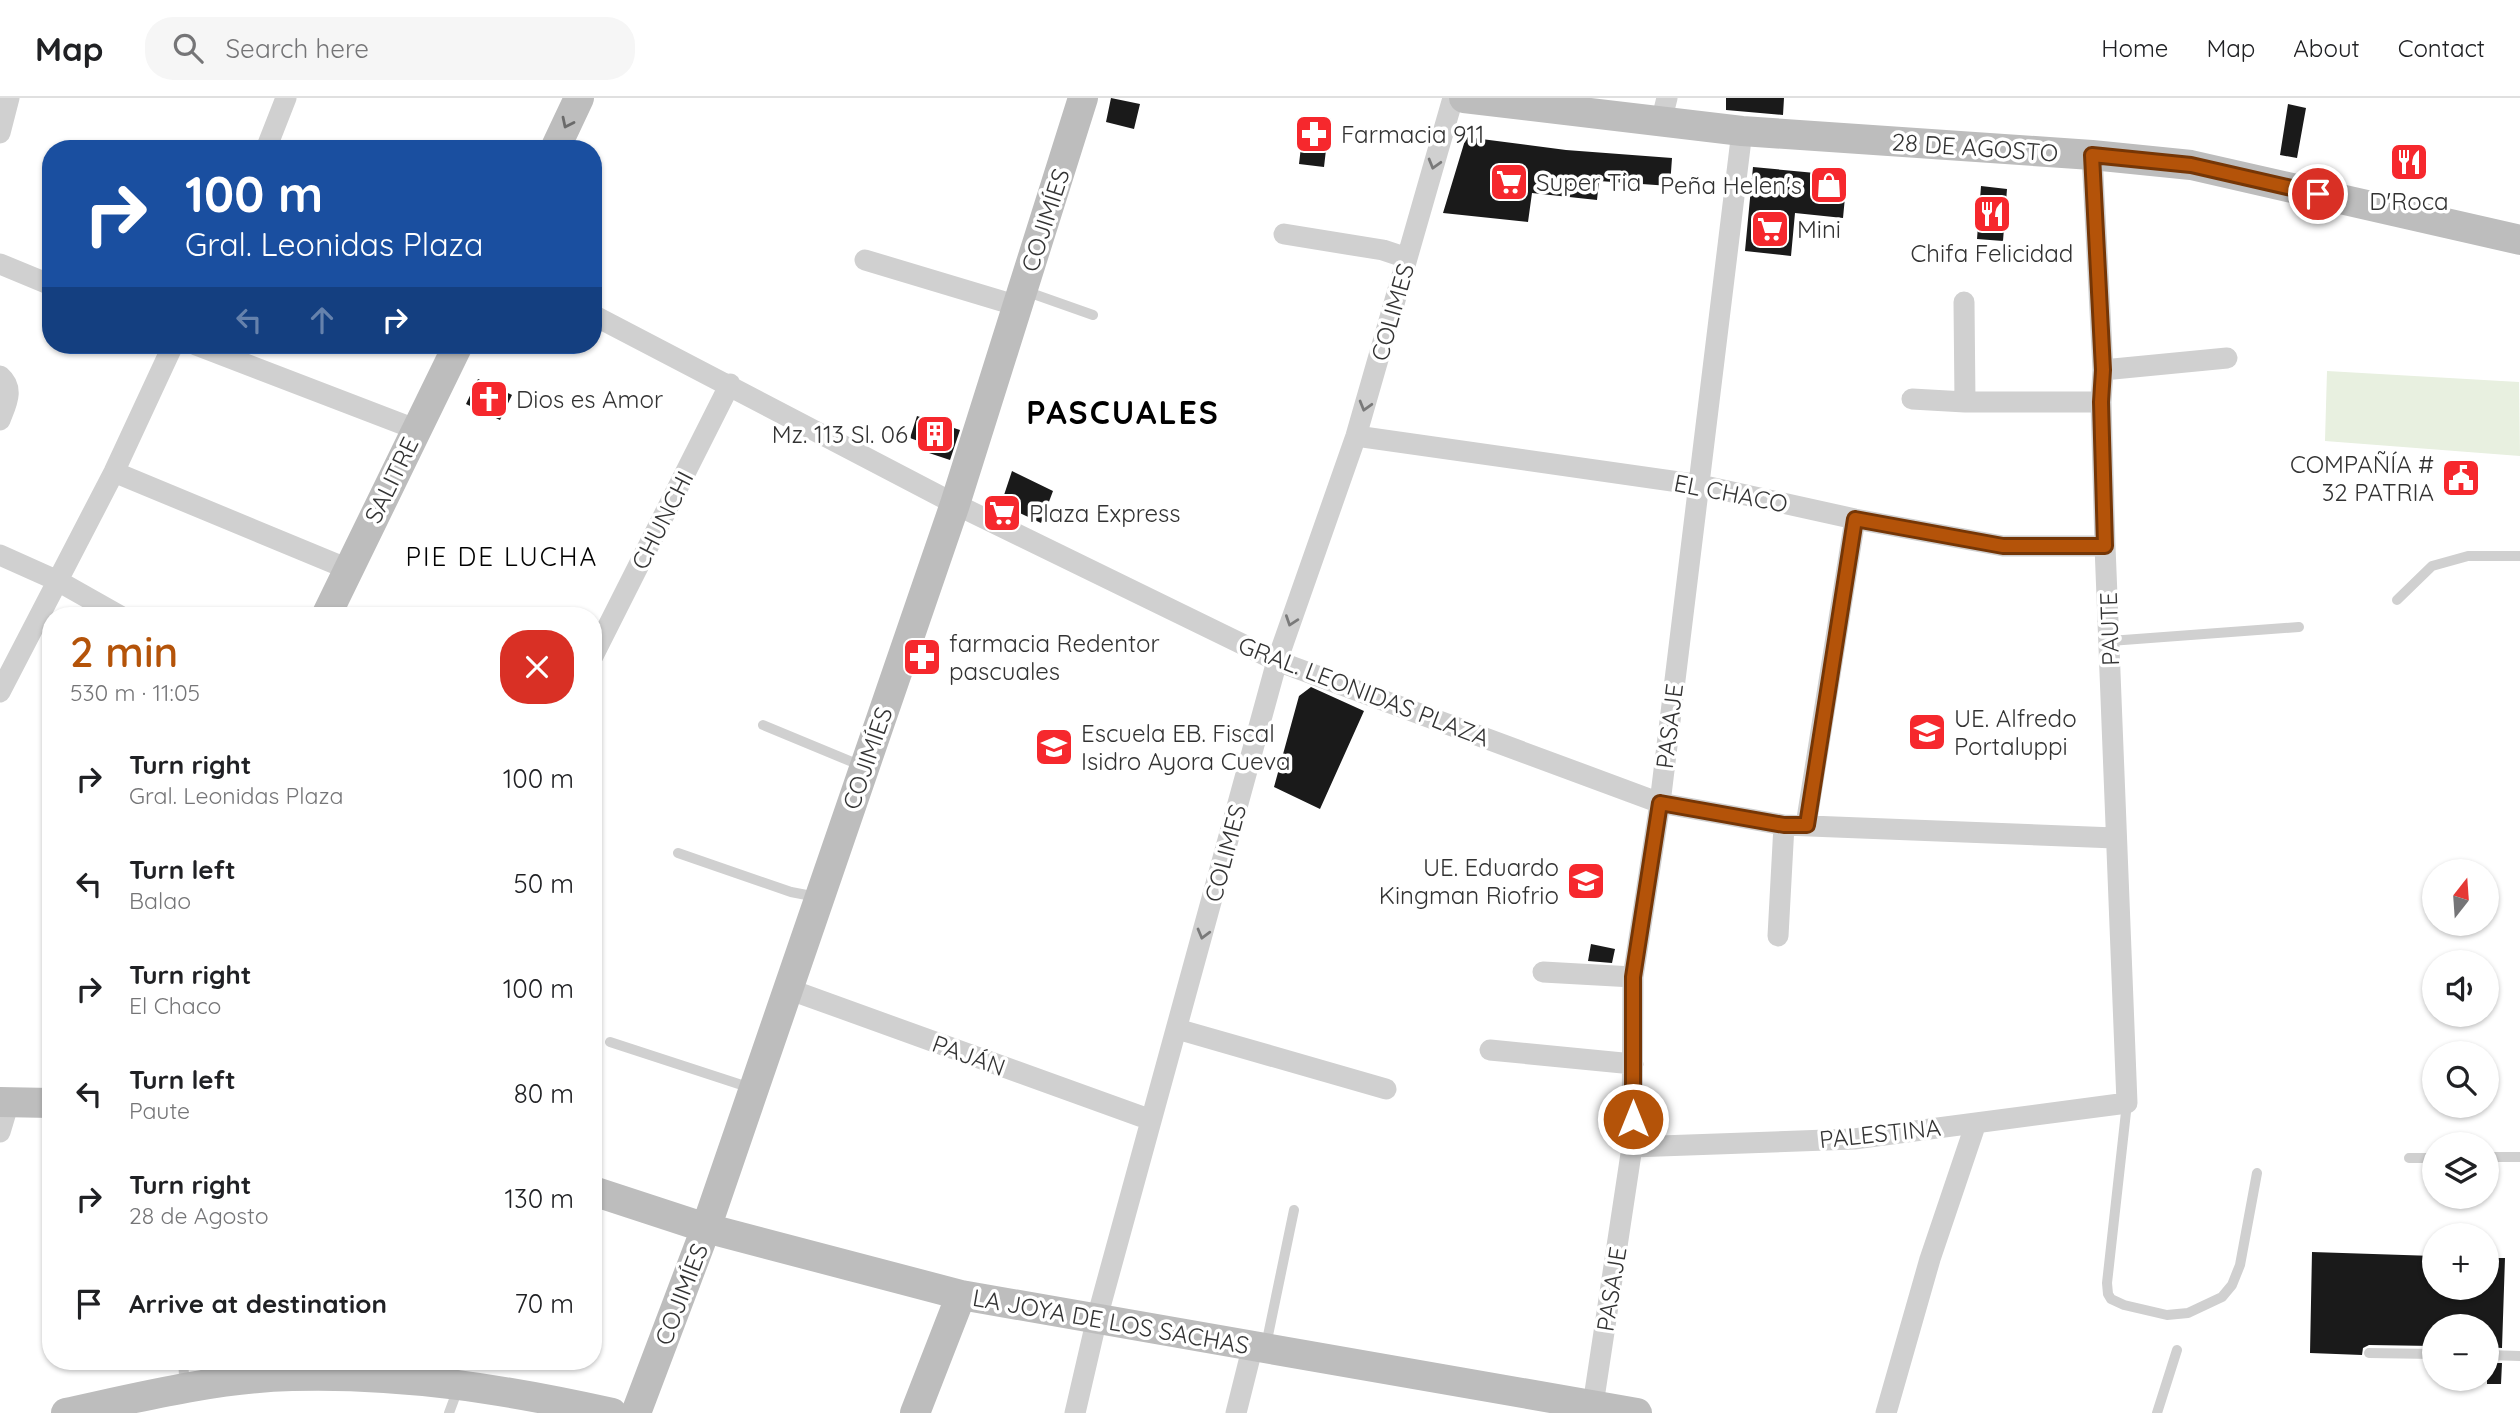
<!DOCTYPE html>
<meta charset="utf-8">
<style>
:root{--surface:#fff;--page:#f6f6f6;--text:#202124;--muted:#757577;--line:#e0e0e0;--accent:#b45309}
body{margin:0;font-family:Quicksand,sans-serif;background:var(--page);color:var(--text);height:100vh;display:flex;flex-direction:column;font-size:26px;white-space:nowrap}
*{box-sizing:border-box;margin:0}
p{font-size:23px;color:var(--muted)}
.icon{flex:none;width:38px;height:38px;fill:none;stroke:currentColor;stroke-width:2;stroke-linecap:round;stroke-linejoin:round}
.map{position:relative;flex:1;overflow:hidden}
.drawer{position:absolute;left:42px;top:509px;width:560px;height:763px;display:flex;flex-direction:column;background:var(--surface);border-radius:28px;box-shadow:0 2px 5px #0004}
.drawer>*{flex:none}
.banner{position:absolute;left:42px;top:42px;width:560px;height:214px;border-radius:28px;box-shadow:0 2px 5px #0004;background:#1a4fa0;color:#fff;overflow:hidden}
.needle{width:46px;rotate:17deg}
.tools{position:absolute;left:2422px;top:761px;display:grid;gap:14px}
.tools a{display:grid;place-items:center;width:77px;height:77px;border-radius:50%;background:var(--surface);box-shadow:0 2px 5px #0004;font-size:35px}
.pin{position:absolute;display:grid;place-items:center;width:60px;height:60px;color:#fff;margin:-30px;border:4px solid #fff;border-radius:50%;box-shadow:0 2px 7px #0007}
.me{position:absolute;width:77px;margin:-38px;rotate:0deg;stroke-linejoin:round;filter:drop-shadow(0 0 5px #0008)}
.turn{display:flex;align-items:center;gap:24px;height:147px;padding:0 28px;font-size:32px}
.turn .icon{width:91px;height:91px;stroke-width:2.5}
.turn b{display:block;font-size:49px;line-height:60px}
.lanes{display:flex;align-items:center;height:66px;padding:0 28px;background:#0003;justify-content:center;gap:35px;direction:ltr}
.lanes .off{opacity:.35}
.round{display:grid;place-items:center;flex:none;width:74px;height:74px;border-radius:28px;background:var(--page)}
.overview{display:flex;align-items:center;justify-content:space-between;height:119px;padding:0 28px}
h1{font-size:42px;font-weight:600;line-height:52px;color:var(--accent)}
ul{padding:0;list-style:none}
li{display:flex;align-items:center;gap:21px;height:105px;padding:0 28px}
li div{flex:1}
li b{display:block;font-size:26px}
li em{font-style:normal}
header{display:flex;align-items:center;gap:42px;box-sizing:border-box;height:98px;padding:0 35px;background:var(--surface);border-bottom:2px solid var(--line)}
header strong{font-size:33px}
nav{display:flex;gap:38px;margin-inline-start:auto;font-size:24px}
.search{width:490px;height:63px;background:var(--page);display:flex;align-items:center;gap:18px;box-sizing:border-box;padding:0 24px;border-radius:28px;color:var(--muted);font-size:26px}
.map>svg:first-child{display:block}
.green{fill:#e8f0e0}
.building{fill:#1a1a1a}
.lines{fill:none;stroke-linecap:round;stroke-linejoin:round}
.lane{stroke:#d0d0d0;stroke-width:10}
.street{stroke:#d0d0d0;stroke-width:21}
.secondary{stroke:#bdbdbd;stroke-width:30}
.oneway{stroke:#6a6a6a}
.oneway2{stroke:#7a7a7a}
.route-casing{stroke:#753606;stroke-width:18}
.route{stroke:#b45309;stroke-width:12}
.labels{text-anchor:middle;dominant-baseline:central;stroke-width:7;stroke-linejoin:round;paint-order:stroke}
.poi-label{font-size:24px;fill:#333;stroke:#fff;text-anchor:start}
.street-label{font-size:24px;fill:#333;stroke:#fff}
.neighbourhood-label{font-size:26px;letter-spacing:2px;fill:#000;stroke:#fff}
.district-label{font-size:32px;font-weight:bold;letter-spacing:2px;fill:#000;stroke:#fff}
</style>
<header>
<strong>Map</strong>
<div class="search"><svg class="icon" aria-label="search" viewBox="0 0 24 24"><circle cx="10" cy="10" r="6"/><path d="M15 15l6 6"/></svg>Search here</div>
<nav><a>Home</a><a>Map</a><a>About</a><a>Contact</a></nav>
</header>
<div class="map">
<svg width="2520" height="1315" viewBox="0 0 2520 1315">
<rect width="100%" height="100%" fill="#fff"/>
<path class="green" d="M2327 273 2519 284 2520 358 2325 343Z"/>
<path class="building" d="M1111 0 1140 6 1134 31 1106 24Z
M1726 0H1784L1783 17 1726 12Z
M2288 6 2306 10 2297 60 2280 57Z
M1304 23 1329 26 1324 69 1299 66Z
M1466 39 1566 52 1672 60 1670 88 1599 83 1597 102 1532 95 1528 124 1443 115Z
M2404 46 2420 49 2414 82 2399 80Z
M1753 69 1847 78 1843 120 1795 115 1791 158 1745 153Z
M1981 88 2007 91 2003 143 1977 141Z
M478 281 512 297 500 322 466 306Z
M917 318 960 332 950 362 926 354 929 347 910 340Z
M1012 373 1053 393 1041 425 1001 406Z
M1311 589 1364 613 1320 711 1274 689 1299 598Z
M1591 846 1615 851 1612 865 1588 863Z
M2312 1154 2434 1158V1190H2487V1160H2505L2502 1250 2487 1249V1228H2434V1248L2369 1247 2363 1250 2362 1257 2310 1255Z
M2487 1265H2502L2501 1286H2487Z"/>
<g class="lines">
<path class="lane" d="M1025 193 1093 217
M2397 502 2432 468 2468 458H2520
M2110 543 2299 529
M763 627 862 668
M678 755 791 794 817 799
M610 944 751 990
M2127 1005 2107 1185 2108 1196 2111 1201 2124 1207 2167 1217 2188 1215 2222 1199 2232 1187 2240 1167 2257 1075
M2487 1059H2520
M2409 1060H2434
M1266 1247 1294 1112
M2369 1255 2434 1256
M2487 1257 2520 1258
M183 1264 185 1289
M449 1315 459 1288
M2157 1315 2177 1252"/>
<path class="street" d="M1661 24 1667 0
M0 35 9 0
M266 51 286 0
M1284 136 1383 152 1407 160
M865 162 1018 208
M0 166 51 187
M1964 204 1965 304
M593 217 955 406 1277 563 1660 705 1784 727 2115 740
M196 247 415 331
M2103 272 2227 260
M0 278C15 291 6 306 0 322
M1912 301 1965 304H2101
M1356 338 1700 387 1855 421 2003 448H2105
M114 374 348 471
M0 457 58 483 120 518
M593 558 730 286
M0 594 114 374 173 247
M1806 727 1855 421
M1778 838 1784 727
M1543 874 1633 879
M788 891 1151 1022
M1177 931 1386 991
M1490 952 1633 966
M0 1034 9 1004
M1632 1049 1854 1041 2127 1005 2105 448 2101 304 2103 272 2092 57
M1593 1307 1632 1049 1633 879 1660 705 1742 33
M1075 1315 1097 1220 1277 563 1356 338 1453 0
M1236 1315 1253 1247
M1886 1315 1930 1161 1976 1025"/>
<path class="secondary" d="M1464 0 1742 33 2092 57 2191 67 2520 142
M555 51 579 0
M326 518 458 247
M0 1004 51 1005
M593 1093 706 1130 961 1197 1637 1315
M66 1315C140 1299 216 1280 292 1278 402 1275 504 1291 612 1315
M636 1315 706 1130 955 406 1083 0
M915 1315 961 1197"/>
</g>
<defs><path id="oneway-chevron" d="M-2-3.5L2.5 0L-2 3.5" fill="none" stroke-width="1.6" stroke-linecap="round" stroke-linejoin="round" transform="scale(1.75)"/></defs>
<use class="oneway" href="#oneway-chevron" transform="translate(567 25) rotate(116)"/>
<g class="oneway2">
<use href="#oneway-chevron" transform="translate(1434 66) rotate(106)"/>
<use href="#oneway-chevron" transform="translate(1365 308) rotate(106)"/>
<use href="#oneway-chevron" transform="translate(1291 523) rotate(109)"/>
<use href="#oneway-chevron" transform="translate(1203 836) rotate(105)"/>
</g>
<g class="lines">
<defs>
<path id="route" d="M1633 1021V879L1660 705 1784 727H1807L1855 421 2003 448H2105L2101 304 2103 272 2092 57 2191 67 2318 96"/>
</defs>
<use href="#route" class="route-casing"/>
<use href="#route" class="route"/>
</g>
<defs>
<symbol id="pharmacy-square" viewBox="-11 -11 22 22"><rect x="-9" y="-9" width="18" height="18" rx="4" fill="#f6282d" stroke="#fff"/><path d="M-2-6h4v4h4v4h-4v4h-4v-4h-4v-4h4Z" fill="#fff"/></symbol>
<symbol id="restaurant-square" viewBox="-11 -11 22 22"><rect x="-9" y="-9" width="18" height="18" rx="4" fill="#f6282d" stroke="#fff"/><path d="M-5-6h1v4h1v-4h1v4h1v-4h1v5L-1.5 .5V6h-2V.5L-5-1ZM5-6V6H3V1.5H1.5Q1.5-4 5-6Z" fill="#fff"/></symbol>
<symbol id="supermarket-square" viewBox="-11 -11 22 22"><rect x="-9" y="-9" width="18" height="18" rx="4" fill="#f6282d" stroke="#fff"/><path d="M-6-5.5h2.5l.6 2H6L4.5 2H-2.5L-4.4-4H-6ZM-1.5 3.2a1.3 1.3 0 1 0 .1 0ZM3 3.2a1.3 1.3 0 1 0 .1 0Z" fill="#fff"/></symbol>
<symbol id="shop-square" viewBox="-11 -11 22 22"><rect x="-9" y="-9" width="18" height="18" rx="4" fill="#f6282d" stroke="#fff"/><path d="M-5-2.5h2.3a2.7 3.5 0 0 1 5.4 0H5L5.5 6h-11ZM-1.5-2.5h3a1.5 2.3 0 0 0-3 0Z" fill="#fff"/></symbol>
<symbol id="church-square" viewBox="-11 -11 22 22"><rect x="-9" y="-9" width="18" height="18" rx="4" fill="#f6282d" stroke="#fff"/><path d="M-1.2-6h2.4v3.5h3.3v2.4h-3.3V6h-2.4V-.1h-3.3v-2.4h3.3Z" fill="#fff"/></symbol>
<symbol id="building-square" viewBox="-11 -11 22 22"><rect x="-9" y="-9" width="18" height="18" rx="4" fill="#f6282d" stroke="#fff"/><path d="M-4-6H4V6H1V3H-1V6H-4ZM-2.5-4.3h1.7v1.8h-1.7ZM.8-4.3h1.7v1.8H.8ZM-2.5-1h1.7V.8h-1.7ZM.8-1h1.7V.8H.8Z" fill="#fff"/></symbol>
<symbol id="civic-square" viewBox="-11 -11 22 22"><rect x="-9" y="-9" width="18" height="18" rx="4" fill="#f6282d" stroke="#fff"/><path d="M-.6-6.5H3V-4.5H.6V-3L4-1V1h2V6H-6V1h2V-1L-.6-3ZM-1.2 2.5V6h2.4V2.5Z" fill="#fff"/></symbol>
<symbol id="school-square" viewBox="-11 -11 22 22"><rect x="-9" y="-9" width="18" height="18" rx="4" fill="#f6282d" stroke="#fff"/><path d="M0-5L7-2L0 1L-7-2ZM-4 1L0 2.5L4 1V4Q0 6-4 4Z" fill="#fff"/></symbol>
</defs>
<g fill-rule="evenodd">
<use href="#pharmacy-square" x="1292" y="14" width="44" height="44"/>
<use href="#restaurant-square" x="2387" y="42" width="44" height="44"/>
<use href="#supermarket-square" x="1487" y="62" width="44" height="44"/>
<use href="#shop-square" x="1807" y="65" width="44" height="44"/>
<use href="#restaurant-square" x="1970" y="94" width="44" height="44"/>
<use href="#supermarket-square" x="1748" y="109" width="44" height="44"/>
<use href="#church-square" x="467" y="279" width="44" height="44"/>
<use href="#building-square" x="913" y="314" width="44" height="44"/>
<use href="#civic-square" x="2439" y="358" width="44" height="44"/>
<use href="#supermarket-square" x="980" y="393" width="44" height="44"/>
<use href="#pharmacy-square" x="900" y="537" width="44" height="44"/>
<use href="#school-square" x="1905" y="612" width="44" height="44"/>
<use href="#school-square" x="1032" y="627" width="44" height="44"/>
<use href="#school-square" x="1564" y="761" width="44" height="44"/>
</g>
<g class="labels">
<g class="poi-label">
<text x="1341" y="36">Farmacia 911</text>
<text x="1536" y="84">Super Tia</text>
<text x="1802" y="87" text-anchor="end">Peña Helen's</text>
<text x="2409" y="103" text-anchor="middle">D'Roca</text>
<text x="1797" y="131">Mini</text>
<text x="1992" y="155" text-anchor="middle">Chifa Felicidad</text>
<text x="516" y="301">Dios es Amor</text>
<text x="908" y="336" text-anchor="end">Mz. 113 Sl. 06</text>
<text x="2434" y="366" text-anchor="end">COMPAÑÍA #<tspan x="2434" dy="28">32 PATRIA</tspan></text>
<text x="1029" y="415">Plaza Express</text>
<text x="949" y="545">farmacia Redentor<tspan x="949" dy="28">pascuales</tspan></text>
<text x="1954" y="620">UE. Alfredo<tspan x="1954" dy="28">Portaluppi</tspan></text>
<text x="1081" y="635">Escuela EB. Fiscal<tspan x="1081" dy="28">Isidro Ayora Cueva</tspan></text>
<text x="1559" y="769" text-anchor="end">UE. Eduardo<tspan x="1559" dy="28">Kingman Riofrio</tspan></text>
</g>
<g class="street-label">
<text transform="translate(1975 49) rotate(4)">28 DE AGOSTO</text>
<text transform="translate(1045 122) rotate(-72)">COJIMÍES</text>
<text transform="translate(1392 214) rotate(-74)">COLIMES</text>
<text transform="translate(391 382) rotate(-64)">SALITRE</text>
<text transform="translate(1731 395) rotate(11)">EL CHACO</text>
<text transform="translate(662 422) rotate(-63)">CHUNCHI</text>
<text transform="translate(2109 531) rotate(-92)">PAUTE</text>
<text transform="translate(1364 593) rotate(21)">GRAL. LEONIDAS PLAZA</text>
<text transform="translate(1669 628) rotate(-83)">PASAJE</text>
<text transform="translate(867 660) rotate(-71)">COJIMÍES</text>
<text transform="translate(1225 755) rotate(-75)">COLIMES</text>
<text transform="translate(969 957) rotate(20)">PAJÁN</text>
<text transform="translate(1880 1035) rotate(-6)">PALESTINA</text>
<text transform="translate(1611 1191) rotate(-81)">PASAJE</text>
<text transform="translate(681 1196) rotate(-69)">COJIMÍES</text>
<text transform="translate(1111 1223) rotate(10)">LA JOYA DE LOS SACHAS</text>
</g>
<g class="neighbourhood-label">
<text x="502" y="458">PIE DE LUCHA</text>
</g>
<g class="district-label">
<text x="1123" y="314">PASCUALES</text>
</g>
</g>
</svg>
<div class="tools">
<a><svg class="needle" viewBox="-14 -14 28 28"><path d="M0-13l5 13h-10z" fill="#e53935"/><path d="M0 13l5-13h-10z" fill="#757577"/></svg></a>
<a><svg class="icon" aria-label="sound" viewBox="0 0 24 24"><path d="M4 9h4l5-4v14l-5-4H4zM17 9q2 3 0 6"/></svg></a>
<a><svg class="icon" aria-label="search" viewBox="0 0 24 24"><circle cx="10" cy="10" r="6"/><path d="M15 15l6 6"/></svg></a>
<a><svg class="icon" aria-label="layers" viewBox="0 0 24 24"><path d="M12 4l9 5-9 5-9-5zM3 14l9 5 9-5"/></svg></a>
<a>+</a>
<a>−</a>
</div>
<div class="pin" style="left:2318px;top:96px;background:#d93025"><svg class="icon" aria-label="arrive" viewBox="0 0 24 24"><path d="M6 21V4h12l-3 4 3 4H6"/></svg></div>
<svg class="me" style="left:1633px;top:1021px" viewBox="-20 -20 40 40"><circle r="17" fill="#b45309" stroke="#fff" stroke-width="3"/><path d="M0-11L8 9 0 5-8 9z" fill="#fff"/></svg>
<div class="banner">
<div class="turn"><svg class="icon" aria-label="right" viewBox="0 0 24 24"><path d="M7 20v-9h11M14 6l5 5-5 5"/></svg><div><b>100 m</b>Gral. Leonidas Plaza</div></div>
<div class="lanes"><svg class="icon off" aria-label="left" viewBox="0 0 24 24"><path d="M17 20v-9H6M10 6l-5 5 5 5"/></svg><svg class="icon off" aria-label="ahead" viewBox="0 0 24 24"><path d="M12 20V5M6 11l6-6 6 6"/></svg><svg class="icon" aria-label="right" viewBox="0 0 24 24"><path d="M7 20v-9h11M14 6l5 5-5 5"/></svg></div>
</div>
<section class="drawer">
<div class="overview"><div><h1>2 min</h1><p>530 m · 11:05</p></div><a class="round" style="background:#d93025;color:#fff"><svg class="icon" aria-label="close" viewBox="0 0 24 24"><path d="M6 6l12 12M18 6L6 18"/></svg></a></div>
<ul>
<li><svg class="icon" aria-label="right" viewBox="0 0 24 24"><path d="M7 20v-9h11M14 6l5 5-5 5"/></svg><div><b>Turn right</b><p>Gral. Leonidas Plaza</p></div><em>100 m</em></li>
<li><svg class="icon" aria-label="left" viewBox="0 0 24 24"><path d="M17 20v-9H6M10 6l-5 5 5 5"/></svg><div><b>Turn left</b><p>Balao</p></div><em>50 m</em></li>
<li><svg class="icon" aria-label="right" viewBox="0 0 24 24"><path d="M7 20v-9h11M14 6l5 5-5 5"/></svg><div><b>Turn right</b><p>El Chaco</p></div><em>100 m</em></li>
<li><svg class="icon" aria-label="left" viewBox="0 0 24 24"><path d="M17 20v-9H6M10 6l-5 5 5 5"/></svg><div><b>Turn left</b><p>Paute</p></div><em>80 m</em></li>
<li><svg class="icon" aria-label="right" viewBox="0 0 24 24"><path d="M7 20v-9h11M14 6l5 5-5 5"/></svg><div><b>Turn right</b><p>28 de Agosto</p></div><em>130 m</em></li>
<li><svg class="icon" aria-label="arrive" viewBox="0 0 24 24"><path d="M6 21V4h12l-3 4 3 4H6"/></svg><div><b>Arrive at destination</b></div><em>70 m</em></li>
</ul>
</section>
</div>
